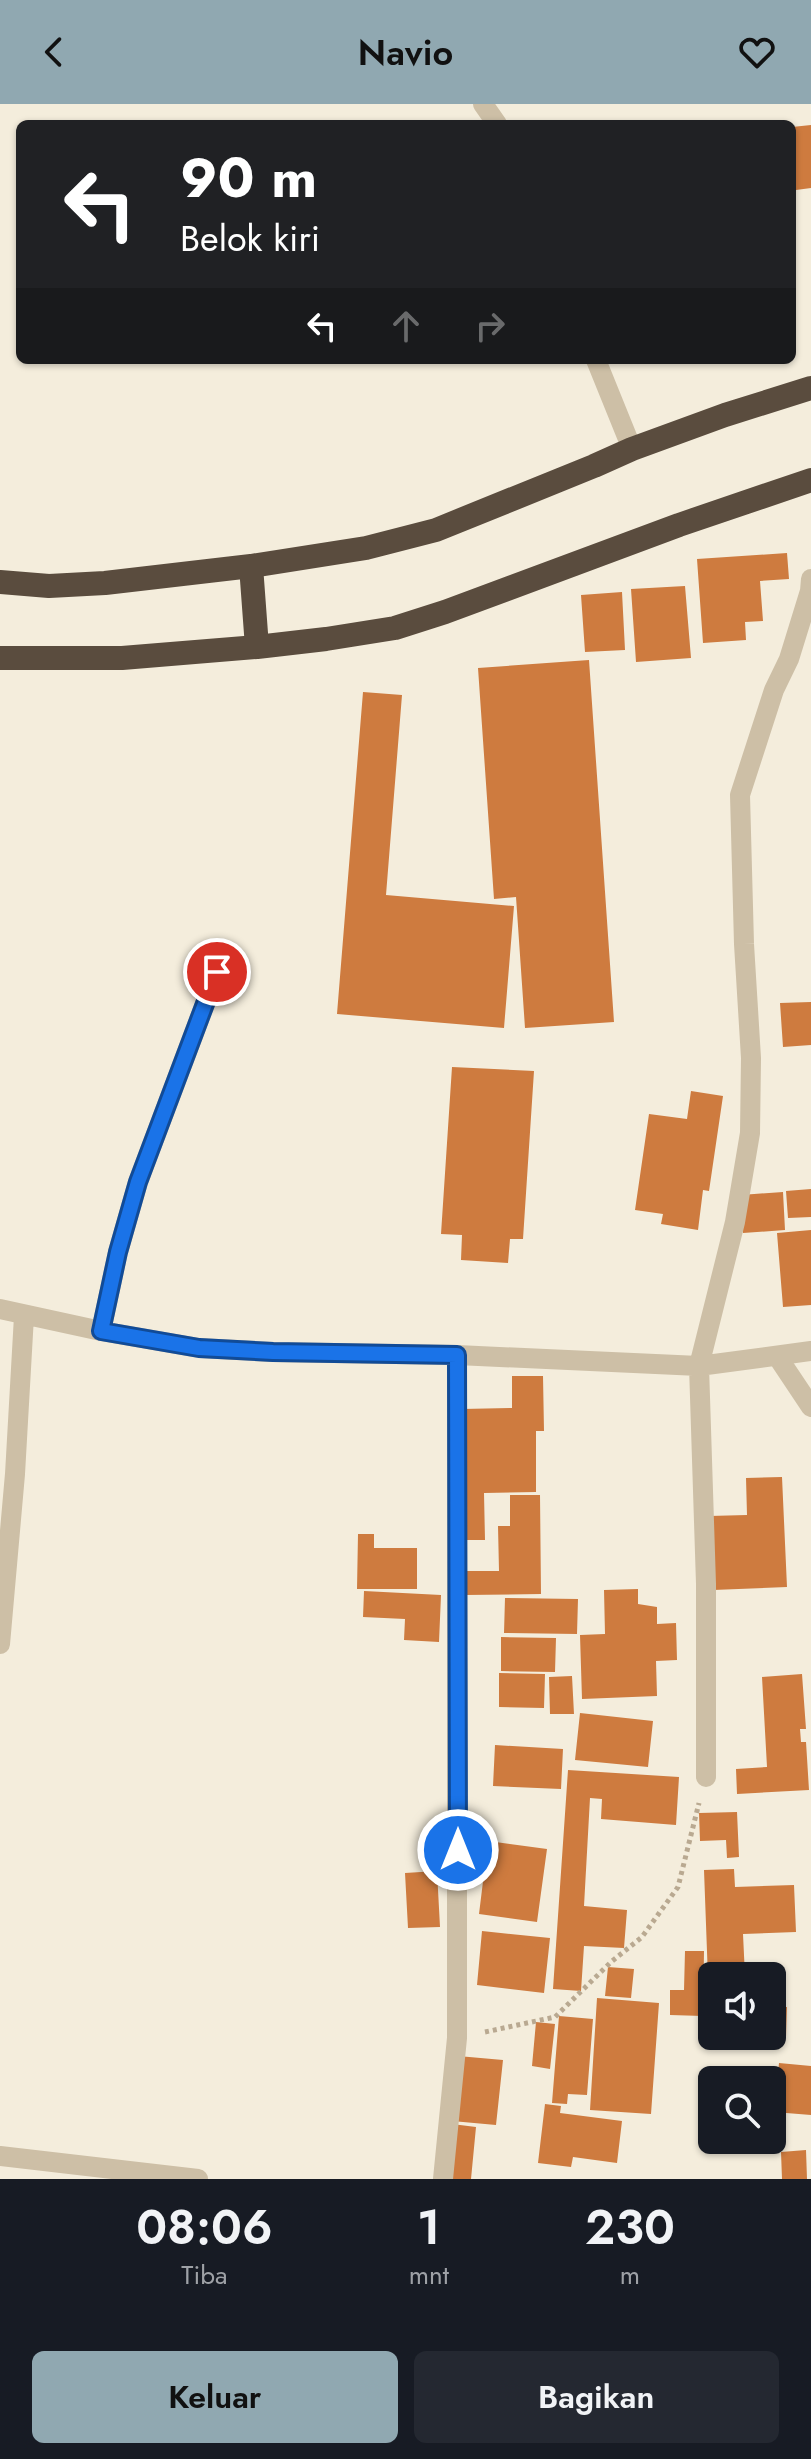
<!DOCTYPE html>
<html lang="id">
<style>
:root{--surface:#171b24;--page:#242831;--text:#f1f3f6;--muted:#9ea1a6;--accent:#90a8b1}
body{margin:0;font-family:Jost,sans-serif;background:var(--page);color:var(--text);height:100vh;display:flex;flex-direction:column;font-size:30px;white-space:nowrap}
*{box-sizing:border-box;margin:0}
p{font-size:26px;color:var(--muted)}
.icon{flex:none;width:44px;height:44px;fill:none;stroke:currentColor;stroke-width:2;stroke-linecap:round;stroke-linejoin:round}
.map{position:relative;height:2075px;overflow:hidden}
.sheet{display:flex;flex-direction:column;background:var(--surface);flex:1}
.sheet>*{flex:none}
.top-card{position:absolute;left:16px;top:16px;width:780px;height:244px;border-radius:12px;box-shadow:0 2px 6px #0004;background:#202124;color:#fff;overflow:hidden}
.fabs{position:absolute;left:698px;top:1858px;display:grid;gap:16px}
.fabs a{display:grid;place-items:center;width:88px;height:88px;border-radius:12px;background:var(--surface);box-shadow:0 2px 6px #0004;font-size:40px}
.pin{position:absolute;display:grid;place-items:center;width:68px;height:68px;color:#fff;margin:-34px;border:4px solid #fff;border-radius:50%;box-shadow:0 2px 8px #0007}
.me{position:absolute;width:88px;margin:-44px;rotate:0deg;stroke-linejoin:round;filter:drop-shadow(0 0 6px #0008)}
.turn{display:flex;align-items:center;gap:28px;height:168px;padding:0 32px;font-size:36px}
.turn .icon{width:104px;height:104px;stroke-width:2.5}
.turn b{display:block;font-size:56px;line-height:68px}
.lanes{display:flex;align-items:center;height:76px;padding:0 32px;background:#0003;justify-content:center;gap:40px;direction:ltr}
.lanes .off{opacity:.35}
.eta{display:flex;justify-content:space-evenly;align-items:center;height:136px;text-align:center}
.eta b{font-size:48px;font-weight:600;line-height:56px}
.action{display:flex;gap:16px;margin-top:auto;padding:16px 32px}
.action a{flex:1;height:92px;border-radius:12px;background:var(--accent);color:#111;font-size:32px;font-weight:600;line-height:92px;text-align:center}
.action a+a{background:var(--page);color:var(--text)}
header{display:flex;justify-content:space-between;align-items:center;height:104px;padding:0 32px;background:var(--accent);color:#111;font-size:36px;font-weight:600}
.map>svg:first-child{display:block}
.building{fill:#ce7b3f}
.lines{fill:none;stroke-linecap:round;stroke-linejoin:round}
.path{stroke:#b9a991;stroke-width:5;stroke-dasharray:4 4;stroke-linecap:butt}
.minor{stroke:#cdbfa6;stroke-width:20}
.highway{stroke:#5a4c3e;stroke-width:24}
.route-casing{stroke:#114b97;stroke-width:20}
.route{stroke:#1a73e8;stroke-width:14}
</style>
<header><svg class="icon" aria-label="back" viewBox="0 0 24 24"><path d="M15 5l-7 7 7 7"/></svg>Navio<svg class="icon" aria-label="heart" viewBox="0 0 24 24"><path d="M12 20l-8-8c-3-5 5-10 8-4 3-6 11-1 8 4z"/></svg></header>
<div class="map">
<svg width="811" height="2075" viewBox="0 0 811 2075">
<rect width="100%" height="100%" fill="#f4eddc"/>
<path class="building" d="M811 21V84L796 86 792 23Z
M787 449 789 475 760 477 763 517 745 518 746 536 703 539 697 455Z
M685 482 691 554 636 558 631 485Z
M622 488 625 546 585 548 581 491Z
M589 556 614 918 525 924 516 793 494 795 478 564Z
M363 588 402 591 386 791 514 802 504 924 337 910Z
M811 898V941L783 943 780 899Z
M452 963 534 967 523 1135H510L508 1159 461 1156 462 1131 441 1130Z
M691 987 723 992 709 1087 703 1086 698 1126 661 1120 663 1110 635 1106 649 1010 687 1015Z
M811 1085V1113L788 1114 786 1087Z
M783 1088 785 1126 743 1129 741 1091Z
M811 1126V1201L783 1203 777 1129Z
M512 1272H543L544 1327H536V1388L484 1389 485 1436H463L462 1305 512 1304Z
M782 1373 787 1483 713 1486 709 1412 747 1411 746 1374Z
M510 1391H540L541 1490 464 1491 463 1467H499L498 1422H510Z
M358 1430H374V1444H417V1485H357Z
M638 1485V1500L657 1503V1520L676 1519 677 1556 656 1557 657 1592 582 1595 580 1531 605 1530 604 1486Z
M364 1487 441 1491 439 1538 404 1536 405 1515 363 1513Z
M505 1494 578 1495 577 1530 504 1529Z
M501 1533 556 1534 555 1568 501 1567Z
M499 1569 545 1570 544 1604 499 1603Z
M802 1570 806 1625H800L801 1638H806L809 1686 737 1690 736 1665 767 1663 762 1573Z
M572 1572 574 1610H550L549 1573Z
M580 1609 653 1617 648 1663 575 1656Z
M495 1641 563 1645 561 1685 493 1682Z
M568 1666 679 1673 676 1721 601 1715 602 1695 590 1694 584 1802 627 1806 624 1844 584 1842 581 1887 553 1885Z
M737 1708 739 1753 727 1754 726 1736 700 1737 699 1709Z
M488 1737 547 1745 537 1818 479 1810Z
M734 1765 735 1783 794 1781 796 1828 743 1830 745 1872H712V1901L709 1902 704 1766Z
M437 1767 440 1823 408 1824 405 1769Z
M482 1827 550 1834 544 1889 477 1881Z
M685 1847H704L703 1912 670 1911V1886H684Z
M608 1863 634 1865 631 1894 605 1892Z
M597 1894 659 1899 651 2010 590 2006Z
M772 1903H787L786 1933H772Z
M559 1912 593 1915 587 1991 568 1990 567 2000 552 1999Z
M536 1918 555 1920 550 1965 532 1962Z
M458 1952 503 1956 496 2021 452 2017Z
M779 1959 811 1962V2011L774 2008Z
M545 2000 561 2002 560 2009 622 2017 617 2059 573 2053 571 2063 538 2059Z
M452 2020 476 2023 471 2075H447Z
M806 2046 807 2075H782L781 2048Z"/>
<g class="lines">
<path class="path" d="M485 1928 555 1913 611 1858 642 1833 678 1783 699 1699"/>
<path class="minor" d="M483 0 497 20
M596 256 632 345
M0 1205 101 1227 199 1244 273 1248 457 1251 699 1262 811 1247
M101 1227 118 1148 138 1078 217 868
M777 1252 811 1303
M0 1540 15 1370 24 1212
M706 1673V1480L699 1262 735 1118 750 1029 751 954 744 840 740 691 774 586 789 555 810 487 811 475
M0 2052 198 2075
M443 2075 457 1934V1251"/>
<path class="highway" d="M251 462 257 543
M0 478 49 482 105 479 251 462 366 444 436 426 594 362 632 345 725 311 811 284
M0 554H122L257 543 326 535 395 524 445 508 679 421 811 376"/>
</g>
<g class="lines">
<defs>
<path id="route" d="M217 868 138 1078 118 1148 101 1227 199 1244 273 1248 457 1251 458 1746"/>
</defs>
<use href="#route" class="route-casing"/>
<use href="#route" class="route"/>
</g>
</svg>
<div class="fabs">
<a><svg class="icon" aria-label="sound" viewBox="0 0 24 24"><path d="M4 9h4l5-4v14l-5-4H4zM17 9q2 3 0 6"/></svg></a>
<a><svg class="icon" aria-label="search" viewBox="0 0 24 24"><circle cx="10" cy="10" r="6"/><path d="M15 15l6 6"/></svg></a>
</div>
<div class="pin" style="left:217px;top:868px;background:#d93025"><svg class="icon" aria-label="arrive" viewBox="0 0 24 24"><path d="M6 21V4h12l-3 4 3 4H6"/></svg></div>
<svg class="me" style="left:458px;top:1746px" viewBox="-20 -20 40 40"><circle r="17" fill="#1a73e8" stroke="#fff" stroke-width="3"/><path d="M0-11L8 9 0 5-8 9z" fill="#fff"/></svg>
<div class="top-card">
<div class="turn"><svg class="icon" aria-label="left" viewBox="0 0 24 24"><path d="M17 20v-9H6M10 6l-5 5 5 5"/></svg><div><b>90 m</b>Belok kiri</div></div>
<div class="lanes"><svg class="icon" aria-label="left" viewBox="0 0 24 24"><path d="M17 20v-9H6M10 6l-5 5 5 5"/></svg><svg class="icon off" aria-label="ahead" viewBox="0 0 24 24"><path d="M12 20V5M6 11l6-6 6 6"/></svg><svg class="icon off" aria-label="right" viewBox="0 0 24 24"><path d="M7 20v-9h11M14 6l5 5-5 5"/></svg></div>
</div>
</div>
<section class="sheet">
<div class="eta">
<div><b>08:06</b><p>Tiba</p></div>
<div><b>1</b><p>mnt</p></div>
<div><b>230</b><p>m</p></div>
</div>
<div class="action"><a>Keluar</a><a>Bagikan</a></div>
</section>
